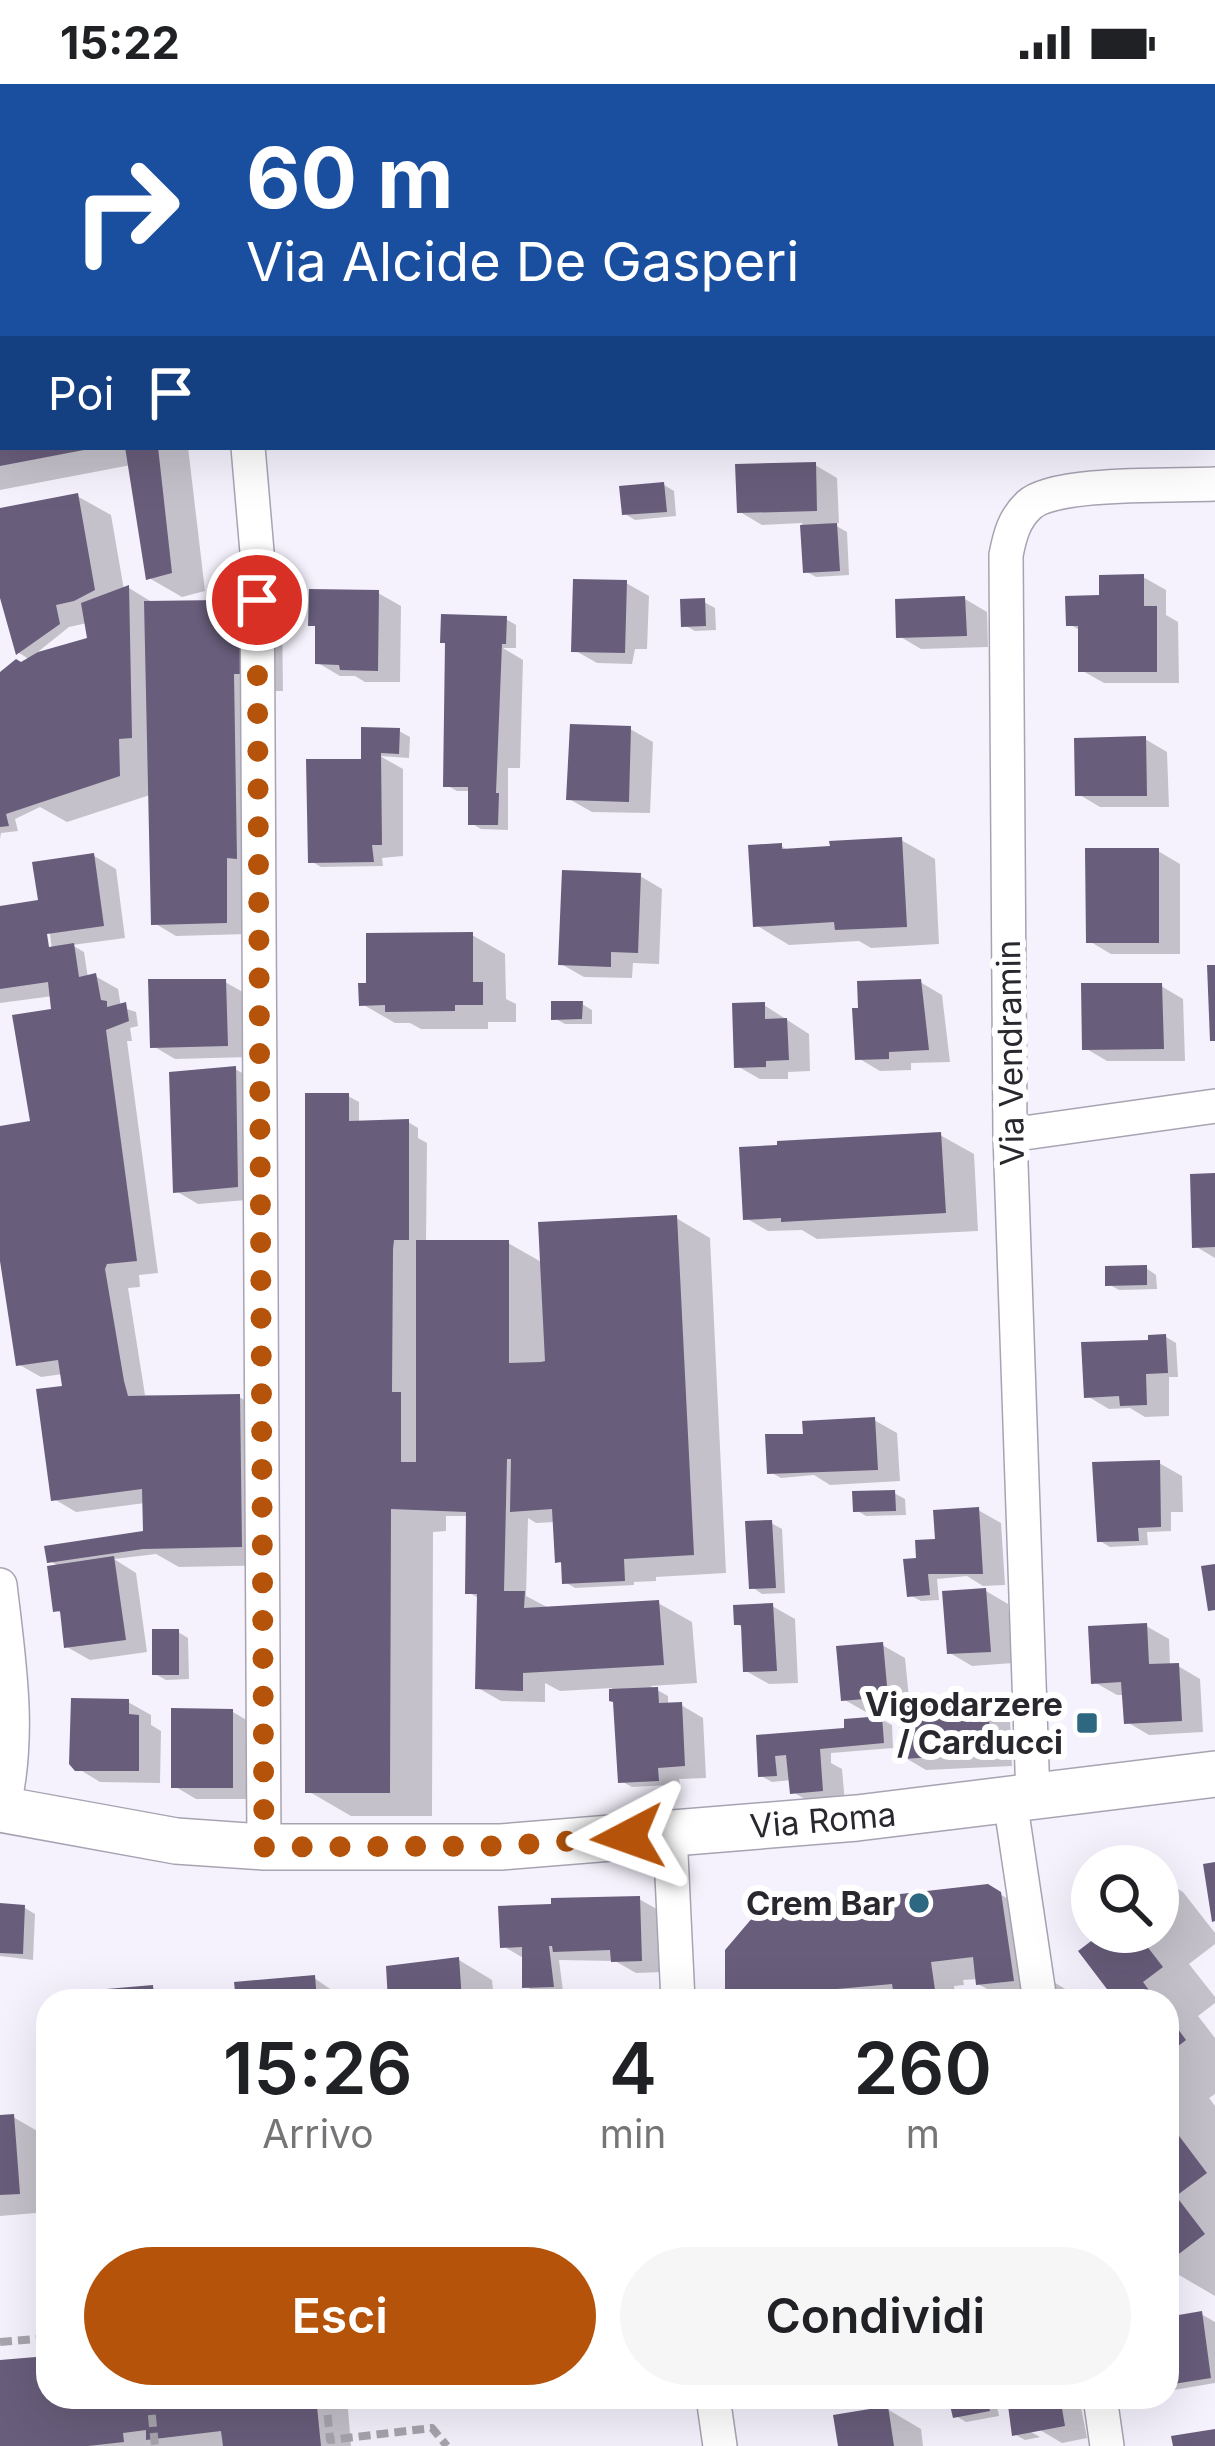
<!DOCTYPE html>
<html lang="it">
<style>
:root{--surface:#fff;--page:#f6f6f6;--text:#202124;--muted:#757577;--accent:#b45309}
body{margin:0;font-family:Inter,sans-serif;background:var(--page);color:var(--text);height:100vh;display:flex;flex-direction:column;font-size:45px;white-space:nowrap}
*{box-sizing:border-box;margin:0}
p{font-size:39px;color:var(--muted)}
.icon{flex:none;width:66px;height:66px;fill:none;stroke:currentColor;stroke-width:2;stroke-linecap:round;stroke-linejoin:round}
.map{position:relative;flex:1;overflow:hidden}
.side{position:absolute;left:36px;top:1905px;width:1143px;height:420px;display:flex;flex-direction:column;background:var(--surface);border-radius:36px;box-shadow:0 12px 48px #0002}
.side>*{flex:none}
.hud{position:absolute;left:0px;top:0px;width:1215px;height:366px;box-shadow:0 12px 48px #0002;background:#1a4fa0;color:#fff;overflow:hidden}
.controls{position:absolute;left:1071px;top:1761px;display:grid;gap:24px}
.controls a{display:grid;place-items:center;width:108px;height:108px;border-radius:50%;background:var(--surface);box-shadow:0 12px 48px #0002;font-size:60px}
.pin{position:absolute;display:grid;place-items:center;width:102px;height:102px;color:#fff;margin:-51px;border:6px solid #fff;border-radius:50%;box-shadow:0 3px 12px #0007}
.me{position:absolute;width:132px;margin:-66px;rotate:266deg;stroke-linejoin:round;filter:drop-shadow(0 0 9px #0008)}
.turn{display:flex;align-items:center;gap:42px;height:252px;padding:0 48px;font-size:54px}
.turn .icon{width:156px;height:156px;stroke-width:2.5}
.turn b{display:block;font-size:84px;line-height:102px}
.then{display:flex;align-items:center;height:114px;padding:0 48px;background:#0003;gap:24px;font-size:45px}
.eta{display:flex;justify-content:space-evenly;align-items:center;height:204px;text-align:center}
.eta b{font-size:72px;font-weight:600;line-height:84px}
.cta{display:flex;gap:24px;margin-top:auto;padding:24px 48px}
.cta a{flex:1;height:138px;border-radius:72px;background:var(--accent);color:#fff;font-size:48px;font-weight:600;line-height:138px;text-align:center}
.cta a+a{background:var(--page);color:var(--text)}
.status{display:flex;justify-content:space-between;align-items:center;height:84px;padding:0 60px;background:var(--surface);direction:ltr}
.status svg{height:33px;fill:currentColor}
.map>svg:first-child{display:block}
.shadow{fill:#0003;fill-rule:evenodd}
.building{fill:#685d7b}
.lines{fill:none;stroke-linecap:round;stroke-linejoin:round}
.minor-casing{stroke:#a8a3b3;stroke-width:36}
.secondary-casing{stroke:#a8a3b3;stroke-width:48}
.path{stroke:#a7a4ae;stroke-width:8;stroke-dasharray:12 6;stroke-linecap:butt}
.minor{stroke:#fff;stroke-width:33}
.secondary{stroke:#fff;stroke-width:45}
.route{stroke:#b45309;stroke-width:21;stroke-dasharray:0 37.8}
.poi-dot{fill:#2d6780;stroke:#fff;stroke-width:4.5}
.labels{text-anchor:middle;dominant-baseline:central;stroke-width:12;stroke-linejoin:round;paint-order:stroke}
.street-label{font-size:33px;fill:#2a282f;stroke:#fff}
.poi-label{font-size:33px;font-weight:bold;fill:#2a282f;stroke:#fff;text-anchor:end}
</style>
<div class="status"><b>15:22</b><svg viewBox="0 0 49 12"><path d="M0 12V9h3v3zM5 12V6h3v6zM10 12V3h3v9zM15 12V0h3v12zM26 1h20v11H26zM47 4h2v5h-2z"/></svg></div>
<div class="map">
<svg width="1215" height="2362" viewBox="0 0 1215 2362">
<rect width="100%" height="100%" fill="#f5f2fd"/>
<path class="shadow" d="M983 0H1019V3H983Z
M0 54 3 56 0 181Z
M0 266H3V363H188L205 507 182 513 149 494 131 381 0 406Z
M815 381 837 394 839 439H831L847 448 849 491 816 493 805 487 802 439 762 441 740 428Z
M664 401 674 407 676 432 635 436 625 430Z
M77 412 111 431 124 506 129 504 155 520 225 519 249 510 282 530 283 607H266L248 850 176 852 154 839 150 711 67 738 40 723 15 735 18 747 1 749 0 755V592L90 556 87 539 69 543 29 575 19 569 0 497V427Z
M1143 493 1166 506V531L1178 538 1179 599H1104L1081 586V547L1069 540 1102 514Z
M626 499 649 512 647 565H635L632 580 597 579 574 566Z
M378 509 401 522 400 598H365L355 592H340L318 579V544L311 540Z
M965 515 987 528 988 563 921 565 899 552Z
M704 518 715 524 716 546 695 547 684 541Z
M506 535 516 541V564H503L523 576 520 684H508V746L481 745 471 739V707H457L446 701 448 559Z
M630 645 653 658 650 729 592 728 569 715Z
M399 647 410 653 409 674 380 672 403 685V772L382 774 383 782 321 783 311 777 364 678Z
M1145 655 1167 668 1169 723H1100L1078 710Z
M901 756 935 775 939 860 871 864 859 857 789 861 756 841 781 762 791 768Z
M1158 767 1180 780V870H1111L1089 857Z
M94 772 116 785 125 854 72 861 84 868 88 894 95 892 118 905 121 923 136 928 138 942 130 944 132 957H127L158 1189 139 1191 140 1203 128 1204 145 1311 239 1313 272 1332 274 1481 179 1483 156 1470 114 1475 136 1489 147 1568 90 1576 67 1563 61 1529 56 1526 60 1483 50 1477 146 1450 145 1419 76 1428 54 1415 65 1305 63 1290 41 1293 18 1280 0 1156V1045L33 1040 55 928 53 912 0 919V825L42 819ZM48 834 52 866H46L42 835Z
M640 792 662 805 659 880 633 879 632 894 584 893 561 880Z
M472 851 505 870 506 915 516 920V938H488V945H421L410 939H395L362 920Z
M225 898 248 911 250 973 175 975 153 962Z
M920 898 942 911 950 978 911 979V986L880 987 858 974Z
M1161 902 1183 915 1185 977H1107L1085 964Z
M582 920 592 926V940H565L554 934Z
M764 921 809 950 810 987 788 988V995H760L737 982Z
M235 985 258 998 260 1115 198 1120 176 1107Z
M348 1012 359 1018V1040L408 1038 418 1044V1054L427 1059 426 1159H508L543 1179 676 1134 710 1154 726 1489 656 1493V1497L634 1498V1501L575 1504 565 1498 564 1481 558 1477 555 1438 536 1439 528 1434 526 1512 547 1523 658 1519 692 1538 697 1599 650 1602 668 1612V1621H681L703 1634 706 1694 679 1695 680 1700 669 1701 632 1703 621 1697 616 1618 612 1616V1604L560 1607 545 1599V1618L501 1617 478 1604 480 1515 468 1508 469 1432H446V1447L433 1448 432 1732H351L308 1707Z
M940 1051 974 1070 978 1147 817 1155 802 1146 768 1147 746 1134Z
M1215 1092V1174L1195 1162Z
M1146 1184 1156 1191 1157 1205 1119 1206 1108 1200Z
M1166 1253 1176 1259 1178 1293H1169V1332L1145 1333 1130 1324 1109 1325 1087 1312Z
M874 1336 897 1349 900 1397 830 1401 814 1391 781 1394 770 1388 806 1353Z
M1159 1379 1182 1392 1183 1428H1171V1447L1147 1448 1148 1461 1110 1463 1100 1457Z
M894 1409 905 1415 906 1431 866 1432 856 1426Z
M978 1426 1001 1439 1005 1501 983 1502 967 1492 937 1495 939 1516 921 1517 910 1511 920 1477Z
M771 1439 782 1445 785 1509 762 1510 752 1503Z
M986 1507 1008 1520 1013 1579 972 1582 950 1569Z
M772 1522 795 1535 798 1599 769 1600 746 1587 744 1544 737 1540Z
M1146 1542 1169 1555 1170 1582H1178L1200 1595 1203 1648 1149 1651 1127 1638 1125 1611H1117L1094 1598Z
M178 1548 188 1554 189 1595 166 1596 155 1590Z
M882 1561 905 1574 910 1624 987 1621 1010 1634 1012 1682 926 1686 904 1673 901 1625 866 1628 843 1615Z
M128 1618 151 1631V1641L161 1647 160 1699 100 1698 77 1684Z
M233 1628 255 1641V1715H196L174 1702Z
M881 1635 892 1641 893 1664 831 1669V1679L842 1685 845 1719 815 1721 793 1708 791 1696 772 1698 761 1692 759 1654 847 1647Z
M1126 1775 1138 1782H1117Z
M1158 1793 1183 1808 1215 1849V1860L1189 1880 1215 1913V1919L1198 1932 1215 1954V2010L1209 2014 1215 2022V2212L1167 2184V1917H1120L1108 1848H1158Z
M988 1803 1022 1823 1040 1890 1067 1906 1068 1917H1009L978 1900V1895L963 1896 964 1901 954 1902 956 1917H728L782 1824Z
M639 1815 662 1828 664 1888 636 1889 615 1877 559 1876 563 1907 536 1908 525 1902V1875L503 1862Z
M0 1822 25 1824 35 1830 33 1876 0 1872Z
M459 1876 492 1896 494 1917H391Z
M314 1894 348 1917H239Z
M153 1904 175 1917H87Z
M13 2033 46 2052 48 2128 0 2132V2034Z
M1201 2230 1215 2238V2299L1168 2307 1167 2236Z
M48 2275V2313H347L351 2362H0V2279Z
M430 2313H498L439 2318Z
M952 2313H995L999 2332 966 2338 956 2332Z
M1026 2313H1079L1087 2354 1062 2359 1025 2337 1022 2343 1040 2353 1025 2356 1014 2350Z
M887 2325 921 2345 923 2362H841Z"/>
<path class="building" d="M0 363H89V365L0 382Z
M125 363H158L172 489 146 496Z
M816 378 817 427 737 429 735 380Z
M664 398 667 428 622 431 619 402Z
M78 409 95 506 74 517 56 521 60 540 16 571 0 514V424Z
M837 439 840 487 803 489 800 441Z
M1144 490V522H1157V588H1078V542H1066L1065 512 1099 511V491Z
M573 495 627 496 625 569 571 568Z
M129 501 132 654 119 655 120 692 6 730 9 742 0 743V588L16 575 21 578 38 568 87 554 81 519Z
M309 505 379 506 378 587 340 586 339 581 315 580V542H308Z
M250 507 251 590H234L237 775 227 774V839L151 841 144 517 222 516V508Z
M965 512 967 552 896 554 895 515Z
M705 514 706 542 681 543 680 515Z
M441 530 507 532 506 560H502L496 709H499L498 741H468V703H443L445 559H440Z
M570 640 631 642 629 718 566 716Z
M361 643 400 644 399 670 381 669 382 761H372L374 778 308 779 306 675H361Z
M1146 652 1147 712H1075L1074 654Z
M902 753 907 843 835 846 834 838 753 843 748 761 782 759V765L830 762 829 757Z
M1085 764H1159V859H1086Z
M94 769 104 842 47 850 49 863 74 859 79 893 96 889 101 916 107 917V923L126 918 129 937 106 946 137 1177 107 1180 105 1185 124 1297 128 1312 240 1310 242 1463 143 1465 47 1479 44 1462 143 1447 142 1405 51 1417 36 1305 62 1302 58 1276 16 1282 0 1177V1042L30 1037 12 931 51 925 48 898 0 905V822L38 816 32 778Z
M562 786 641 789 638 869 611 868V883L558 881Z
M473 848V898H483V921H455V927L385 928V921L359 922 358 899H366V849Z
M1207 881H1215V957H1210Z
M148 895H226L228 962 150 964Z
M921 895 929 966 889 968V975L855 976 852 924H858L857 897Z
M1081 899H1162L1164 965 1082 966Z
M551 917H583L582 935 551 936Z
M765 918V935L787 934 789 976 766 977V983L734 984 732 919Z
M236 982 238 1103 173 1109 169 988Z
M305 1009H349V1037L409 1035V1156H394L393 1165 392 1308H401V1378H416V1156H509V1279L541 1278 545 1277 538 1138 677 1131 694 1471 624 1475 625 1497 562 1500 561 1478 555 1479 552 1425 510 1428 511 1375H507L504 1507H525L524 1524 659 1516 664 1581 523 1589V1607L475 1605 477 1510H465L466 1428 391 1425 390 1709H305Z
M941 1048 946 1129 781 1138V1134L743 1136 739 1063 777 1061V1057Z
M1215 1089V1163L1192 1164 1190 1090Z
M1147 1181V1201L1105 1202V1182Z
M1166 1250 1168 1289 1146 1290 1147 1321 1120 1322 1119 1312 1084 1314 1081 1258 1148 1256V1251Z
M875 1333 878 1386 767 1390 765 1350H803L802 1337Z
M1160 1376 1161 1443 1138 1444 1139 1457 1097 1458 1092 1378Z
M895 1406 896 1427 853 1428 852 1407Z
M979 1423 983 1490H928L930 1511 907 1513 903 1475 916 1474 915 1456 935 1455 933 1426Z
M772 1436 776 1504 749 1505 745 1437Z
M114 1472 126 1556 64 1564 60 1527 53 1528 47 1482Z
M1215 1480V1526L1208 1527 1201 1482Z
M986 1504 991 1568 947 1570 942 1507Z
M773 1519 777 1587 743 1588 741 1541H734L733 1521Z
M1147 1539 1149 1580 1179 1579 1182 1637 1124 1640 1121 1598 1091 1600 1088 1542Z
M152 1545H179V1591H152Z
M883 1558 888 1613 841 1617 836 1562Z
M658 1603 659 1619 682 1618 685 1682 658 1684 659 1697 618 1699 613 1618 609 1617V1605Z
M71 1614 129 1615V1630L139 1631V1687H75L69 1680Z
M988 1618 991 1670 901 1675 898 1622Z
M171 1624 233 1625V1704H171Z
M882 1632 884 1659 820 1665 823 1707 790 1710 786 1671 775 1672 777 1692 758 1693 756 1651 844 1644V1635Z
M1215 1778V1837L1212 1838 1203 1780Z
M988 1800 1001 1808 1014 1897 976 1901 973 1873 931 1878 935 1906 930 1907 932 1917H895L892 1900 815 1907 816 1917H725V1866L759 1826Z
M640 1812 642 1877 611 1878 610 1866 553 1868 552 1862H549L554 1903 522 1904V1863L500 1864 498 1822 551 1820V1814Z
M0 1819 25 1821 23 1870 0 1869Z
M1103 1848H1136L1163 1883 1143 1898 1157 1917H1116L1078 1867Z
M459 1873 462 1917H388L386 1882Z
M315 1891 317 1917H236L234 1898Z
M153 1901 154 1917H84L83 1907Z
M1167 1930 1186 1956 1167 1971Z
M14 2030 20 2110 0 2111V2031Z
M1167 2036 1207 2089 1176 2112 1205 2150 1167 2179Z
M1202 2227 1211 2294 1167 2301V2233Z
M48 2272V2313H316L321 2362H223L221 2347 146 2356V2346L123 2349 124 2358 88 2362H0V2276Z
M948 2313H987L990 2327 953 2334Z
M1060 2313 1065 2342 1012 2352 1007 2314Z
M888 2322 894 2362H838L833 2331Z
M1215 2345V2362H1173L1171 2352Z"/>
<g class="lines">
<defs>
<path id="minor" d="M219 0V3
M248 363 257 468 264 1763
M1010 1051 1215 1022
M0 1501C9 1578 21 1650 3 1726
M1033 1713 1010 1051 1006 471C1010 451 1014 435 1029 421 1054 397 1176 402 1215 400
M1010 1716 1040 1917
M670 1750 678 1917
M713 2313 720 2362
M1100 2313 1107 2362"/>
<path id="secondary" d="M0 1725 176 1757 264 1763H501L857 1734 1215 1690"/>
</defs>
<use href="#minor" class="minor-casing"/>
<use href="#secondary" class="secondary-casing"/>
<path class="path" d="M0 2258 48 2254
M150 2313 155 2362
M326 2313 330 2356 432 2344 447 2362"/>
<use href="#minor" class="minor"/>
<use href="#secondary" class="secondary"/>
</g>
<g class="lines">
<path class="route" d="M257 516 264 1763 501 1762 628 1753"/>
</g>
<g class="poi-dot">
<rect x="1075" y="1627" width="24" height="24" rx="6"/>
<circle cx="919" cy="1819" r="12"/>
</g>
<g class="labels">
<g class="street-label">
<text transform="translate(1010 969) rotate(-91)">Via Vendramin</text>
<text transform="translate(823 1736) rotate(-5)">Via Roma</text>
</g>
<g class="poi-label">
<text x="1063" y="1620">Vigodarzere<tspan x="1063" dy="38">/ Carducci</tspan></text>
<text x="895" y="1819">Crem Bar</text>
</g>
</g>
</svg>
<div class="controls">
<a><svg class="icon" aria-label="search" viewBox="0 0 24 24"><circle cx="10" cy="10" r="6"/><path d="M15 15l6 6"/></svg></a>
</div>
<div class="pin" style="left:257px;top:516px;background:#d93025"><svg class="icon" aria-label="arrive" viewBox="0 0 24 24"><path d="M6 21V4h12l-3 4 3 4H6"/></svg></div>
<svg class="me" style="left:628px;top:1753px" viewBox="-20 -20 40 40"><path d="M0-17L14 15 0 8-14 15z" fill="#b45309" stroke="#fff" stroke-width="4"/></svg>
<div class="hud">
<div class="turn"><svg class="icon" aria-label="right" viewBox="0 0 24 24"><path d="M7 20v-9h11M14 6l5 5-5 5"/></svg><div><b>60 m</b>Via Alcide De Gasperi</div></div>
<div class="then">Poi<svg class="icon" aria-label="arrive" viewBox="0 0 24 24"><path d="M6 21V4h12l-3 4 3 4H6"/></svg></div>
</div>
<section class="side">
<div class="eta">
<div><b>15:26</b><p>Arrivo</p></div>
<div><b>4</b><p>min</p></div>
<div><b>260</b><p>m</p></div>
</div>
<div class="cta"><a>Esci</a><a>Condividi</a></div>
</section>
</div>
